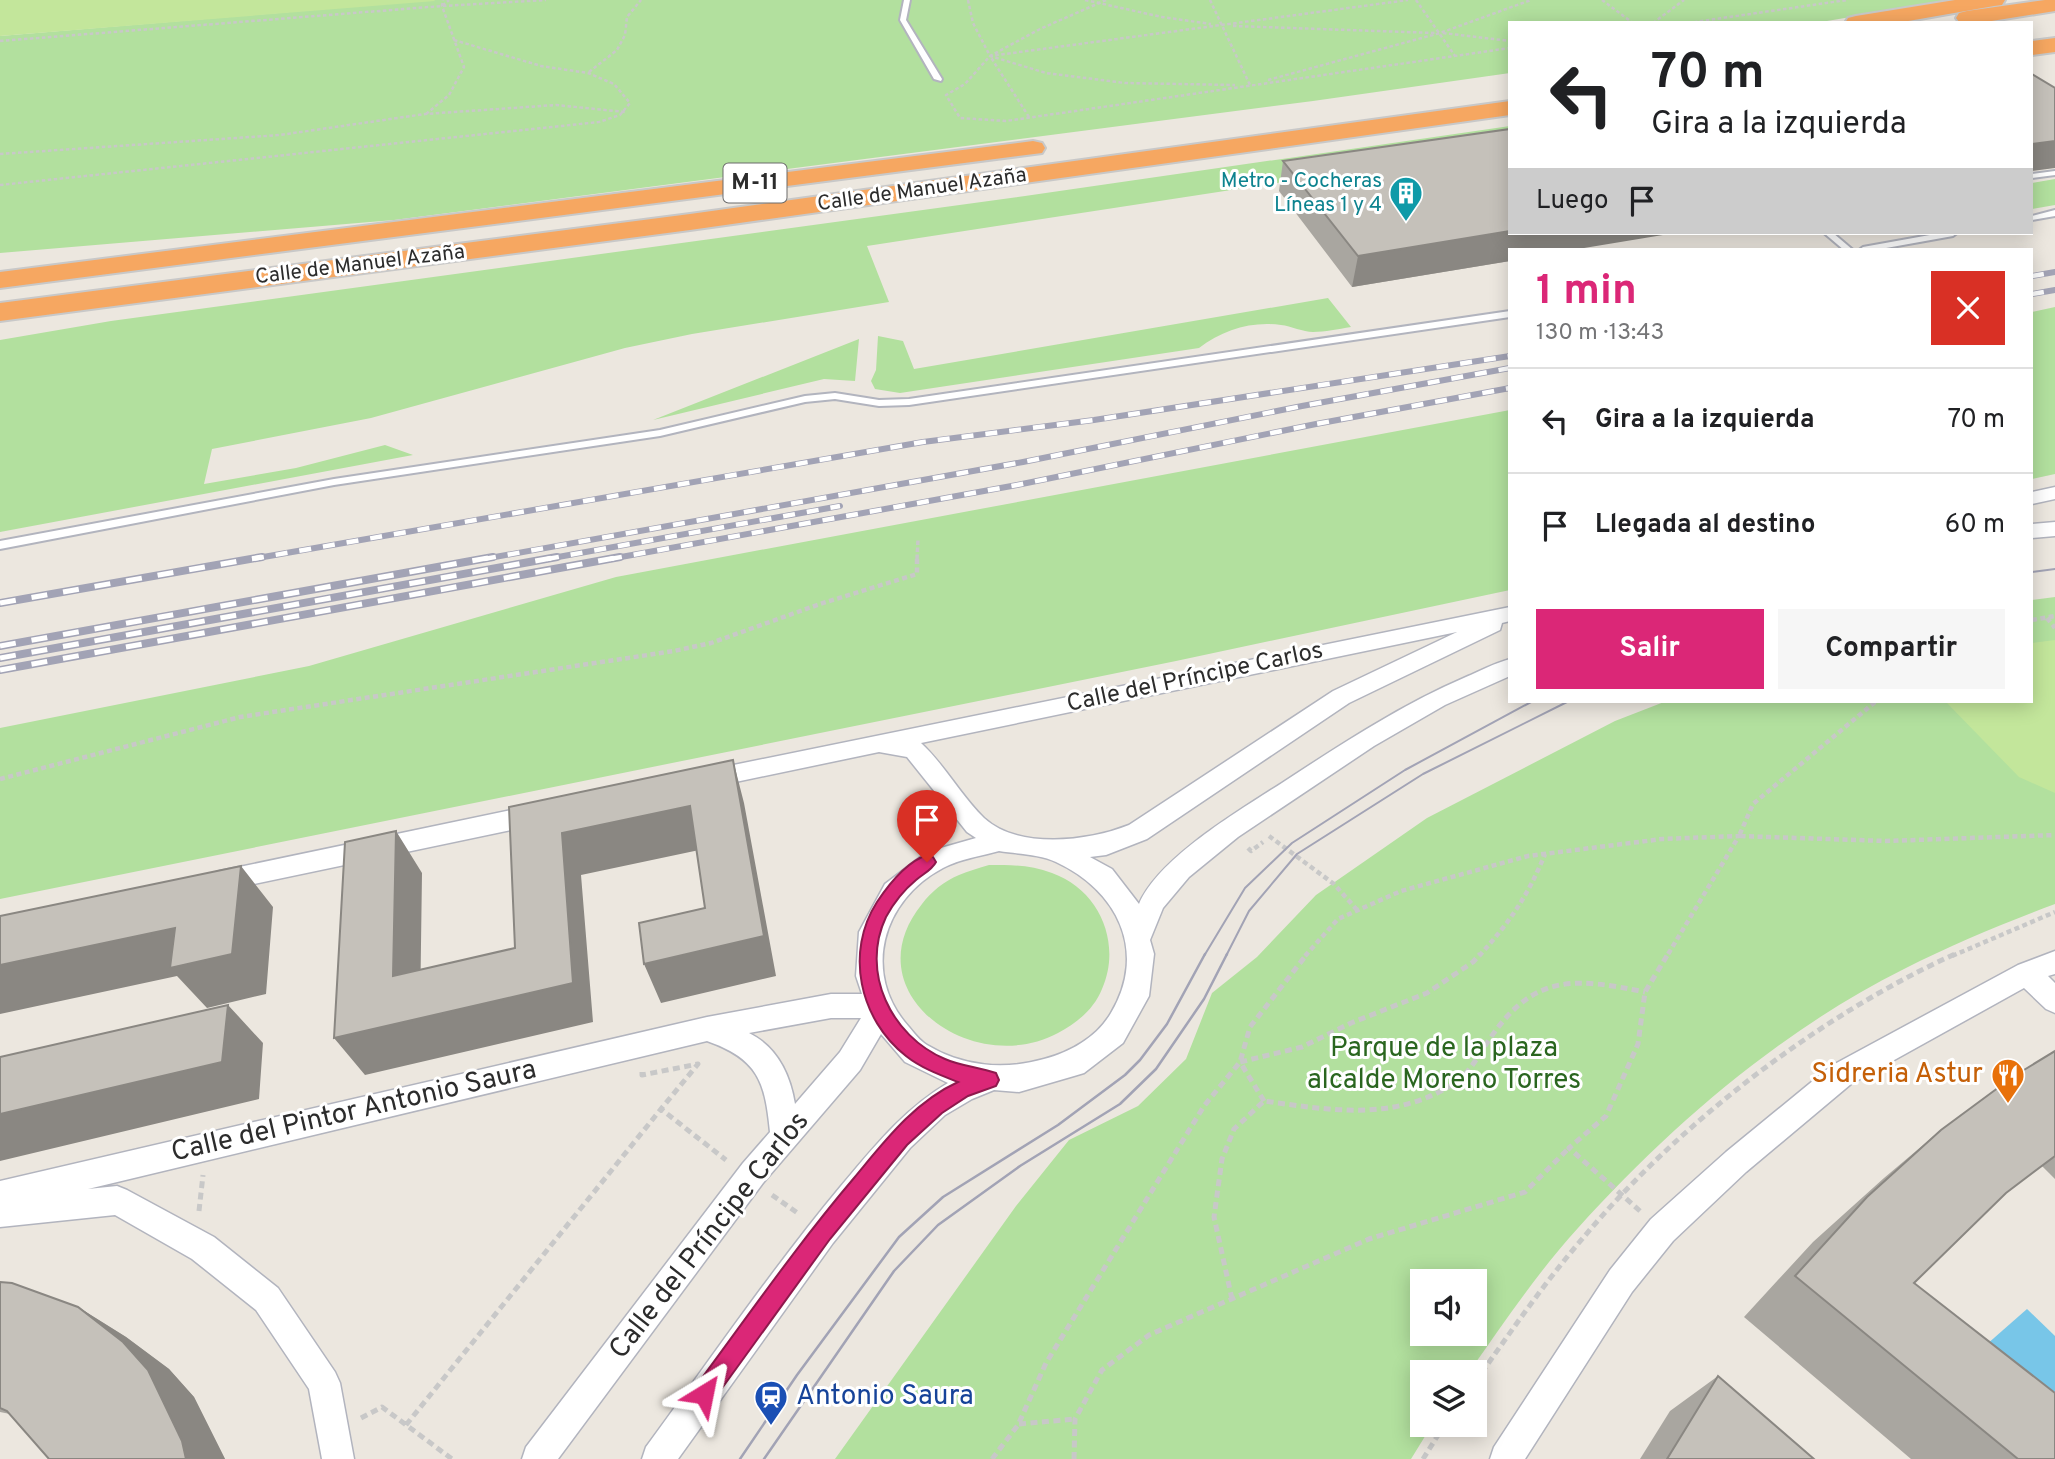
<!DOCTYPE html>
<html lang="es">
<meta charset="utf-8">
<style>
:root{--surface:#fff;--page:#f6f6f6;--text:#202124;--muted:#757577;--line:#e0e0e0;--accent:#db2777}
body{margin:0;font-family:Overpass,sans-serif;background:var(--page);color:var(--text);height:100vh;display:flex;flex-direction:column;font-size:26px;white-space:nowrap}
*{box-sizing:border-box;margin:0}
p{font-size:23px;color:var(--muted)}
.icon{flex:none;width:38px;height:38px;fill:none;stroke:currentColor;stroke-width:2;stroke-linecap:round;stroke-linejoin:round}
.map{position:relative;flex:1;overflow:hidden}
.side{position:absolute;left:1508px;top:248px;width:525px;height:455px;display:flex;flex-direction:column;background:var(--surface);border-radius:0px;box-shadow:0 4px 18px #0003}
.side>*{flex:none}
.top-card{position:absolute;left:1508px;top:21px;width:525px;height:214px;border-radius:0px;box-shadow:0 4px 18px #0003;background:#fff;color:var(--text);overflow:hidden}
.tools{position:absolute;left:1410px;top:1269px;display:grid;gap:14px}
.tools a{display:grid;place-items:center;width:77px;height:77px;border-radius:0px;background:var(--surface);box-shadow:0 4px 18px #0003;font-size:35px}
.pin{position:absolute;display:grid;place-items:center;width:60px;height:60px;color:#fff;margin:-72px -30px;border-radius:50% 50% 50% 0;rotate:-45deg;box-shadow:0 0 7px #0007}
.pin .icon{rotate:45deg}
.me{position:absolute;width:77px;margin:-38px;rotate:35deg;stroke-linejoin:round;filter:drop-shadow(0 0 5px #0008)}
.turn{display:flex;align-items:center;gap:24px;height:147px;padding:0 28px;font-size:32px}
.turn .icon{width:91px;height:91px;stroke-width:2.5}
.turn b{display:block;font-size:49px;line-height:60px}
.then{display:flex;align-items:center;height:66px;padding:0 28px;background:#0003;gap:14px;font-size:26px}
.round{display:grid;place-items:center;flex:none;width:74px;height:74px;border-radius:0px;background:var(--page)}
.summary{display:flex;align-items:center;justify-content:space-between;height:119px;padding:0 28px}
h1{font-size:42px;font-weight:700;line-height:52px;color:var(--accent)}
.primary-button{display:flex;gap:14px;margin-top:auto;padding:14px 28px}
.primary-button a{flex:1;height:80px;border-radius:0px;background:var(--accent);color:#fff;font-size:28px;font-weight:700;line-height:80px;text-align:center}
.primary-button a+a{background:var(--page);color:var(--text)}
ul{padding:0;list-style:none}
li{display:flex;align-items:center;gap:21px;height:105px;padding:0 28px;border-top:2px solid var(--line)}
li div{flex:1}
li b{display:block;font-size:26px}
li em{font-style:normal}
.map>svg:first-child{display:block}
.green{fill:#b2e09e;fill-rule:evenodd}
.pitch{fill:#c3e69b}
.water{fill:#78c6e8}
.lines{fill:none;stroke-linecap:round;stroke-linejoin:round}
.service-casing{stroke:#b2b4be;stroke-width:4}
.minor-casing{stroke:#b2b4be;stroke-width:3}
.motorway-casing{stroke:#c8c8c8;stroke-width:4}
.path-far3{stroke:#c8c8c8;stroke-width:2.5;stroke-dasharray:3.5 2.5;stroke-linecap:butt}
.path-far2{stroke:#c8c8c8;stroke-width:3.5;stroke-dasharray:4.5 2.5;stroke-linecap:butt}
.path-far1{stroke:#c8c8c8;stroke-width:4.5;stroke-dasharray:5 3.5;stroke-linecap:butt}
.path{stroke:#c8c8c8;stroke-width:5;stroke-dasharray:7 4.5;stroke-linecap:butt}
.service{fill:#fff;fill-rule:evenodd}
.minor{fill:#fff;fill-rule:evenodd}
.motorway{fill:#f6a761;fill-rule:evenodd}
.tram-far1{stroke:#a2a3b5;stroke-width:2}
.tram{stroke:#a2a3b5;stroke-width:2.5}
.rail-far1-casing{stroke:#a2a3b5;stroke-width:6}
.rail-casing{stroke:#a2a3b5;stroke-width:8}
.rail-far1{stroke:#fff;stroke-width:4.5;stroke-dasharray:12;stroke-linecap:butt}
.rail{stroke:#fff;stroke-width:5;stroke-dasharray:16;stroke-linecap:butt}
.wall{fill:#a9a6a0}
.shaded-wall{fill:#8a8782}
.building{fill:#c5c1ba;stroke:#8a8782;stroke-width:2}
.route{fill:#db2777;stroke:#8e194d;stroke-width:2}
.labels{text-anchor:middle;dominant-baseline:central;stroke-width:6;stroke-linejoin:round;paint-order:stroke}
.far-culture-label{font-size:21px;fill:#0d838f;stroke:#fff;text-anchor:end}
.far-street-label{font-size:21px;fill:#2c2c2c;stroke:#fff}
.shield{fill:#fff;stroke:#6b6b6b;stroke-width:2}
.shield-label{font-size:23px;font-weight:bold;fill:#2c2c2c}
.street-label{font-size:24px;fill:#2c2c2c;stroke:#fff}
.near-park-label{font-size:28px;fill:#2a661f;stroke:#fff}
.near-food-label{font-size:28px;fill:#c56008;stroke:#fff;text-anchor:end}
.near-street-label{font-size:28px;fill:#2c2c2c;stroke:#fff}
.near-transit-label{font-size:28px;fill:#164399;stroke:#fff;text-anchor:start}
</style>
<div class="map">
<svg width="2055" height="1459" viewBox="0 0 2055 1459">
<rect width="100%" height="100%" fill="#ece7df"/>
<path class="green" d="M434 0H1952L1815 23H1510V73L1313 101 394 220 0 253V36Z
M1510 126V147L867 246 889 302 692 334 625 348 371 418 212 449 204 484 296 468 385 445 413 455 0 532V340L111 321 1025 196Z
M2055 179V205L2032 209V183Z
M1328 298 1351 327C1338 329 1325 332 1313 332 1303 332 1291 326 1281 325 1251 321 1223 330 1199 348L900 393 875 389 871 381 876 370 878 336 903 341 914 369Z
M2055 307V474L2032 479V312Z
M859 339 855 381 824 379 653 420Z
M1510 410V590L1176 661 0 899V728L309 666 616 577Z
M2055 597V904C2004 923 1953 944 1904 969 1780 1031 1670 1126 1578 1228 1537 1273 1504 1323 1469 1372H1423V1424L1432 1425 1411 1459H835L1016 1206 1069 1140 1138 1106 1186 1059 1212 993 1257 957 1316 895 1427 818 1615 721 1664 702H2032V600ZM1423 1281H1475V1334H1423Z
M989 865C1011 865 1031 865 1052 873 1100 890 1122 944 1102 989 1094 1009 1077 1023 1058 1033 972 1079 851 992 922 904 931 892 944 881 959 875 968 871 979 868 989 865Z"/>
<path class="pitch" d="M0 0H434L435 1 0 36Z
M2055 640V793L2019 777 1946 702H2032V643Z"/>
<path class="water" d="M2027 1309 2055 1336V1413L1986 1345Z"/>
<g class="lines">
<defs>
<path id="service" d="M904 0H910L906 20 942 79 941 81 934 79 900 20Z
M2055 171V175L2032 178V174Z
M2055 210V216L2032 220V216Z
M1824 233H1833L1853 250H1844Z
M1941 233H1957L1953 236 1875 250H1859L1863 247Z
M1510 311V317L909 405 879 406 835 399 805 402 660 436 334 485 0 549V541L334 479 660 430 805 396 835 393 879 400 909 399Z"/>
<path id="minor" d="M2055 487V499L2032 504V492Z
M2055 522V536L2032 538V524Z
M1510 607V621L1502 623 1500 630 1349 703 1147 839 1106 855 1090 857 1112 869 1139 904C1159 857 1242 809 1285 781 1343 743 1401 705 1466 677 1480 671 1495 663 1510 659V676L1445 705 1374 746 1238 837 1189 877 1163 908 1150 940 1154 954 1149 996 1123 1043 1084 1073 1074 1076 1019 1092 994 1090 972 1099 945 1115 910 1148 833 1243 678 1459H642L646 1447C710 1360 772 1269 841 1186 874 1147 904 1109 948 1083L905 1062 881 1034 860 1070 763 1183 558 1459H522L526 1447 743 1163 770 1132C765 1081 758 1059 707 1041L88 1189 117 1186 127 1190 214 1237 278 1288 335 1372 340 1383 354 1459H322L309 1389 256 1310 192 1259 115 1215 0 1227V1181L707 1017 831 994H862L856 976 859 932 885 884 927 852 976 838 967 832 907 757 879 752 707 788 699 786 695 779 699 772ZM1457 632 1333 691 1129 825C1089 841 1019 850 984 818 961 796 945 765 921 743ZM999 851C1017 854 1040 854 1056 862 1117 890 1148 951 1111 1013 1097 1037 1071 1052 1044 1059 1005 1070 963 1067 927 1045 920 1041 914 1033 909 1027 861 974 882 900 943 868 959 859 982 856 999 851ZM831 1018H861L840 1052 795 1104C790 1074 777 1047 749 1033Z
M540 804 548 807 552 814 548 821 540 824 220 891 211 888 208 881 211 874 220 871Z
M2055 951V974L2048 976 2055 983V1013L2046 1009 2024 988 1851 1084 1746 1172 1673 1241 1632 1292 1525 1459H1490L1494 1447 1610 1270 1651 1219 1726 1152 1831 1066 2018 965Z"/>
<path id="motorway" d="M1955 0H2005L2002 5 1994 6 1897 23H1845L1848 18 1856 16Z
M2045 0H2055V11L1979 23H1960L1956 18 1959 13 1967 11Z
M2055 38V52L2032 55V41Z
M1510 101V115L690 230 0 321V303L690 214Z
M1033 141 1042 143 1045 148 1042 153 0 288V272Z"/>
</defs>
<use href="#service" class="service-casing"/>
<use href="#minor" class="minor-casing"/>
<use href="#motorway" class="motorway-casing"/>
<path class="path-far3" d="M968 0 973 23 990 56 1408 0
M1085 0 1162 17 1211 24
M1106 0 1040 29 990 56 965 84 946 95 960 118 1006 121 1510 48
M1210 0 1250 85
M1416 0 1455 56
M1602 0 1633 23
M443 6 546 0
M1653 23 1684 0
M1688 23 1847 0
M1233 26 1435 33
M1443 33 1510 41
M0 41 442 6 449 0
M589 72 617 50 625 35 627 17 641 0
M1268 80 1440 33 1531 0
M426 114 449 95 464 67 442 6 443 0
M1029 117 990 56 1046 73 1125 83 1235 85
M0 154 280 135 425 114 556 105 625 112
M0 185 599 122 620 115 630 103 614 84 588 73 541 66 454 40"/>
<path class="path-far2" d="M917 559 918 540"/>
<path class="path-far1" d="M2047 618 2055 628
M2032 620 2055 616
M1875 702 1753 804 1739 836 1886 841 2055 835
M0 779 240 717 674 651 711 643 820 604 917 574V557
M1269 836 1334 884 1358 911
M1248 848 1251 851 1263 842
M1305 956 1338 919 1401 891 1528 856 1662 839 1739 836 1667 956
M1479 956C1509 923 1528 896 1545 854
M1952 956 2055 912"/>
<path class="path" d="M642 1072V1075L698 1064 661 1109
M1264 1101 1240 1062 1302 1047 1351 1023 1427 993 1473 962 1480 954
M772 1195 799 1214
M199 1211 203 1175
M1640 1211 1569 1148 1606 1116 1638 1044 1645 992 1668 954
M1232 1299 1214 1217 1222 1159 1234 1129 1264 1101C1322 1109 1382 1120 1437 1093 1470 1077 1472 1064 1491 1037 1535 973 1576 978 1645 992
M1475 1382C1510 1333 1544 1283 1583 1238 1678 1124 1820 1015 1955 954
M361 1418 382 1407 452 1459
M1019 1424 1075 1419
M406 1425 661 1109 726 1160
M992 1459 1018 1425 1046 1363 1204 1106 1240 1062 1250 1027 1307 954
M1074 1459 1075 1419 1102 1370 1149 1335 1369 1239 1525 1192 1569 1148
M1423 1459 1445 1424"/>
<use href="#service" class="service"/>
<use href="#minor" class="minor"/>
<use href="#motorway" class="motorway"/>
<path class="tram-far1" d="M2032 572 2055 569
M1204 956 1245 888 1292 843 1405 770 1531 702
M1226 956 1249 911 1297 854 1423 774 1567 702"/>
<path class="tram" d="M740 1459 797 1375 899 1237 943 1197 1058 1125 1125 1075 1140 1060 1167 1024 1205 954
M764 1459 894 1271 938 1225 1020 1166 1120 1104 1156 1069 1204 999 1227 954"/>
<defs>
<path id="rail-far1" d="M2032 276 2055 272
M2032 294 2055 290
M252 559 923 442 1094 420 1510 356
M484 559 1023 462 1302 406 1510 368
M547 559 840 506
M610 559 1017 485 1316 424 1510 388"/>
<path id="rail" d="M0 603 262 557
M0 646 493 557
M0 658 557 557
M0 670 620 557"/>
</defs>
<use href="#rail-far1" class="rail-far1-casing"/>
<use href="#rail" class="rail-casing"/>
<use href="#rail-far1" class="rail-far1"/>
<use href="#rail" class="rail"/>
</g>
<path class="wall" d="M1283 161 1510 250V261L1352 287 1279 191Z
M2055 1051V1179L2042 1166 2006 1193 1914 1283 2055 1459H1911L1744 1317 1813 1242 1884 1178 1941 1130Z
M0 1282 78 1307 126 1337 169 1369 194 1397 225 1459H49L10 1414 0 1412Z
M1718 1376 1814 1459H1640L1670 1411Z"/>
<path class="shaded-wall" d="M2055 141V168L2032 171V144Z
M1510 231V233H1675L1572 250H1510V261L1352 287 1358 256Z
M733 760 744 803 776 976 661 1003 644 964 764 936Z
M690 806 704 849 581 875 593 1022 365 1075 334 1038 573 983 562 833Z
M396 831 422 873 420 1015 393 976Z
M241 866 273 907 266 994 207 1008 177 976 0 1014V965Z
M228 1005 263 1043 259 1099 0 1161V1114Z
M78 1307 126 1337 169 1369 194 1397 225 1459H186Z"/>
<path class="building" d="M2032 74 2055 88V141L2032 144Z
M1510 129V231L1358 256 1283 161Z
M733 760 764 936 644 964 639 923 705 908 690 806 562 833 573 983 334 1038 345 842 396 831 393 976 515 948 509 807Z
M241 866 232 954 170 968 175 928 0 965V916Z
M228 1005 222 1062 0 1114V1057Z
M2055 1051V1156L2006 1193 1914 1283 2055 1393V1459H2018L1795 1276 1867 1197 1941 1130 2014 1076Z
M0 1282 12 1283 78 1307 123 1342 148 1370 182 1441 186 1459H49L7 1411 0 1408Z
M1718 1376 1814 1459H1667Z"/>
<path class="route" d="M927 855 933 857 936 862C932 870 923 874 916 880 904 890 893 904 886 917 860 972 891 1036 945 1059 961 1066 979 1067 996 1073L999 1080 996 1086 968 1096 942 1113 907 1145 830 1239 712 1402 704 1405 696 1402 693 1394 696 1386C748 1316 797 1245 854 1178 884 1142 914 1102 958 1082 940 1075 921 1068 906 1056 859 1019 845 952 877 902 889 884 906 862 927 855Z"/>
<defs>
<symbol id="building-pin" viewBox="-11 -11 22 30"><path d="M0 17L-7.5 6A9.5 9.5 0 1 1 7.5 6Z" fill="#0f9aa8" stroke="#fff"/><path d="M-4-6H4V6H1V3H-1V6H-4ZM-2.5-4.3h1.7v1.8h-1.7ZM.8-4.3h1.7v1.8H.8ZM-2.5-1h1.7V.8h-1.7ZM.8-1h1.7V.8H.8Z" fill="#fff"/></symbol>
<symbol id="restaurant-pin" viewBox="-11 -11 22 30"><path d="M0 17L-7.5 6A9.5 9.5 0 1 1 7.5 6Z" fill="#e8710a" stroke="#fff"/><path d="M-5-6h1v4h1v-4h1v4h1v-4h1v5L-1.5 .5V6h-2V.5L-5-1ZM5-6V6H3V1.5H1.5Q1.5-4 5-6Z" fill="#fff"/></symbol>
<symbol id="station-pin" viewBox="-11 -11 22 30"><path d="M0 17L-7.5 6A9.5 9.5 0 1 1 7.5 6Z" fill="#1a4fb4" stroke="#fff"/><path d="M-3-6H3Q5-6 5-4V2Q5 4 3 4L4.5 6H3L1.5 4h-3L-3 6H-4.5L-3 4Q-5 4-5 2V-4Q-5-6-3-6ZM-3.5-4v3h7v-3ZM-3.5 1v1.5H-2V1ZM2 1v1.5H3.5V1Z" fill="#fff"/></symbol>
</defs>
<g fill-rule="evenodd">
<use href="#building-pin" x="1387" y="174" width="38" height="52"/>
<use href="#restaurant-pin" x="1989" y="1056" width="38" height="52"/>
<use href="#station-pin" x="752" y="1378" width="38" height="52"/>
</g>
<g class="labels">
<g class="far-culture-label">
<text x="1382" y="181">Metro - Cocheras<tspan x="1382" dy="24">Líneas 1 y 4</tspan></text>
</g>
<g class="far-street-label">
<text transform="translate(922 190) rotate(-8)">Calle de Manuel Azaña</text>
<text transform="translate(360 265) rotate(-7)">Calle de Manuel Azaña</text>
</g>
<rect class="shield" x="723.5" y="163.5" width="63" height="39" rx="5"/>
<g class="shield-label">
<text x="755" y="183">M-11</text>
</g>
<g class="street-label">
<text transform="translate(1195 678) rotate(-12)">Calle del Príncipe Carlos</text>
</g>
<g class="near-park-label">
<text x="1444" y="1049">Parque de la plaza<tspan x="1444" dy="32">alcalde Moreno Torres</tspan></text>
</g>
<g class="near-food-label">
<text x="1983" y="1075">Sidreria Astur</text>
</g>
<g class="near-street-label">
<text transform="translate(354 1112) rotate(-13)">Calle del Pintor Antonio Saura</text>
<text transform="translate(710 1236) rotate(-52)">Calle del Príncipe Carlos</text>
</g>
<g class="near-transit-label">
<text x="796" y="1397">Antonio Saura</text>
</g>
</g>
</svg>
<div class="tools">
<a><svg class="icon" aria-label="sound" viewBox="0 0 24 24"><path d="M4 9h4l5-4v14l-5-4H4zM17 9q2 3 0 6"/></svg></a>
<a><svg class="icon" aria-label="layers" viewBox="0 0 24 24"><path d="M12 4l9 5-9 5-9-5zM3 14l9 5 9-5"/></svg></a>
</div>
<div class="pin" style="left:927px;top:862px;background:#d93025"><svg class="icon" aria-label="arrive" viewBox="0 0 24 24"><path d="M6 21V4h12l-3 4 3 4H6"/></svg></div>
<svg class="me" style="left:704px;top:1394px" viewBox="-20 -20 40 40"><path d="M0-17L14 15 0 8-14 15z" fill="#db2777" stroke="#fff" stroke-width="4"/></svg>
<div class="top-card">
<div class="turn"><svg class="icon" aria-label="left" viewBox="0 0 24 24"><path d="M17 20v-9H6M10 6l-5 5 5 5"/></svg><div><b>70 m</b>Gira a la izquierda</div></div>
<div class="then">Luego<svg class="icon" aria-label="arrive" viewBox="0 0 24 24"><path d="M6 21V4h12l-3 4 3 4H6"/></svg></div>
</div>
<section class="side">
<div class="summary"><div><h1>1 min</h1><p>130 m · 13:43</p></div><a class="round" style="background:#d93025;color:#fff"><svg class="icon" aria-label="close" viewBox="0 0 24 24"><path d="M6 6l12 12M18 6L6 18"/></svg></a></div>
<ul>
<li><svg class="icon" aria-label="left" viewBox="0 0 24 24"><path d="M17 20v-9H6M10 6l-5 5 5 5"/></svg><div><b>Gira a la izquierda</b></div><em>70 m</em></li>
<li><svg class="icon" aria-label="arrive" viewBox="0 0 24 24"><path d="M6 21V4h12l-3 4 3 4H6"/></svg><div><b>Llegada al destino</b></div><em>60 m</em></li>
</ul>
<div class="primary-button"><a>Salir</a><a>Compartir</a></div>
</section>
</div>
